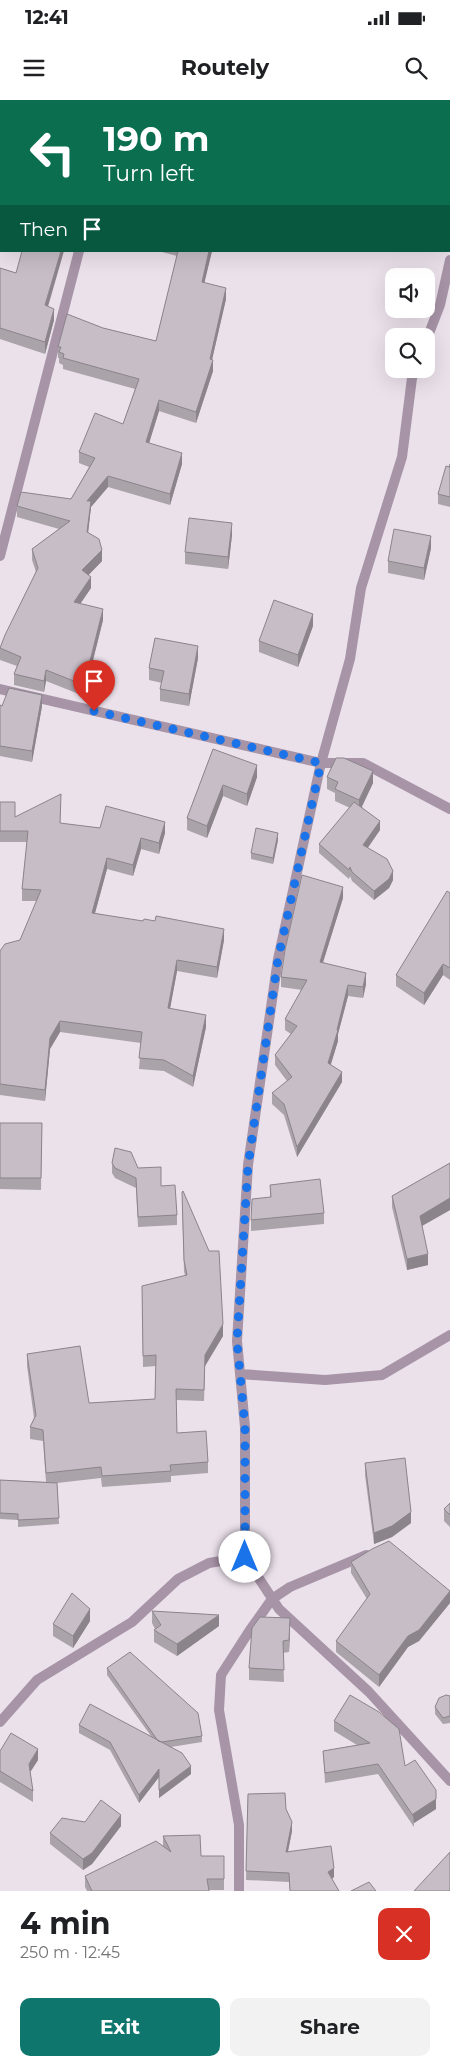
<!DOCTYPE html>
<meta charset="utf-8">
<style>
:root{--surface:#fff;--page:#f2f2f2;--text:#202124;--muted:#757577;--accent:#0f766e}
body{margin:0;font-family:Montserrat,sans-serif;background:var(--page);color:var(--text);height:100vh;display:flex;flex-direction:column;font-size:19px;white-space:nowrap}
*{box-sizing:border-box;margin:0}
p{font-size:16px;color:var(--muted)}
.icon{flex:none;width:28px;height:28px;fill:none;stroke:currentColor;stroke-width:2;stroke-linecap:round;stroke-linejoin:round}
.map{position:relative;height:1791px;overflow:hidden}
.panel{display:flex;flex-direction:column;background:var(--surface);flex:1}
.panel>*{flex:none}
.guide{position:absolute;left:0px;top:0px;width:450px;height:152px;box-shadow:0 5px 20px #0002;background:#0b6e4f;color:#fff;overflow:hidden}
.controls{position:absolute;left:385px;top:168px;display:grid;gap:10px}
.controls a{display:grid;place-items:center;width:50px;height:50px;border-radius:10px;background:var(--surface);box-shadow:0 5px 20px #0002;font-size:25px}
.pin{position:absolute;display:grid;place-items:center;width:42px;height:42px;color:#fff;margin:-51px -21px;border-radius:50% 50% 50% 0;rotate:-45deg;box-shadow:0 0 5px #0007}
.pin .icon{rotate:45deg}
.me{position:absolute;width:55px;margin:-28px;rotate:0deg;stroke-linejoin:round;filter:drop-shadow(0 0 4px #0008)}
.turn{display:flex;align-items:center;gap:18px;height:105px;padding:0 20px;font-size:22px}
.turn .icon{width:65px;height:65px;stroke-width:2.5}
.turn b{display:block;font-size:35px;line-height:42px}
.then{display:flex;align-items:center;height:48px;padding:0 20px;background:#0003;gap:10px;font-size:19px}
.round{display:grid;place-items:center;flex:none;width:52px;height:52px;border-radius:10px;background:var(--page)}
.head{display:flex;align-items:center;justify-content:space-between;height:85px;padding:0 20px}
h1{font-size:30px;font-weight:700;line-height:38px}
.primary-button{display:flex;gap:10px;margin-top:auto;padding:10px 20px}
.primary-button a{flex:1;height:58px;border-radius:10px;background:var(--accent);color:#fff;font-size:20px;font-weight:700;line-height:58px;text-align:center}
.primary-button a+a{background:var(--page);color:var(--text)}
.status{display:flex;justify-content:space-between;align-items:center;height:35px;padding:0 25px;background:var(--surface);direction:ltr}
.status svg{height:14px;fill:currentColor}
header{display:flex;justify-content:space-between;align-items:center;height:65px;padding:0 20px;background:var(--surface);font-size:22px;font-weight:700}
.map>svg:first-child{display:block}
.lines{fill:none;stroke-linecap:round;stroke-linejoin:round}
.minor{stroke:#a794a7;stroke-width:10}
.wall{fill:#aaa3aa}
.shaded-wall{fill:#8b848b}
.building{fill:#c6bdc6;stroke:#8b848b}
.route{stroke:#1a73e8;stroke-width:9;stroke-dasharray:0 16.2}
</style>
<div class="status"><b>12:41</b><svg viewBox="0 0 49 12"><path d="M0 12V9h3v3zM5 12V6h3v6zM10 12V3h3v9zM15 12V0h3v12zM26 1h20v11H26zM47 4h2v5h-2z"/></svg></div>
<header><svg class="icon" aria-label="menu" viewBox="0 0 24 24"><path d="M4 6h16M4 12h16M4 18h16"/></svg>Routely<svg class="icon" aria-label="search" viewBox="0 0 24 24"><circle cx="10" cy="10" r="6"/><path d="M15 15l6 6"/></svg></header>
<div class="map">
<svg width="450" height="1791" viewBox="0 0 450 1791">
<rect width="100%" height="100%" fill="#ebe1eb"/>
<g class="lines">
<path class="minor" d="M118 1V0
M426 241 440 205 450 160
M416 269 412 278 402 357 361 488 350 559 321 663 278 859 248 1065 237 1241 245 1327V1457L279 1509 369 1592 450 1681
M0 456 79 151
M0 589 321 663H363L450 709
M240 1274 325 1280 382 1275 450 1235
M0 1622 37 1580 132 1522 178 1479 209 1463 245 1457
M239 1791V1725L219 1610 221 1575 250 1530 272 1499 290 1487 366 1455"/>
</g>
<path class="wall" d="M0 0 1 1V54L0 53Z
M0 89H1V130H0Z
M162 151H212L204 183 226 199 212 260 213 271 196 323 159 311 149 343 182 364 170 405 108 387 91 407 88 432 102 461 88 475 91 488 80 504 103 520 84 596 46 581 44 592 14 585V574L17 566 0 560V548L36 472 32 460V449L59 429 17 417V406L71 399 89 367 79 363V352L123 324 135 289 63 269V265L59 263V258H58V247L103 228 156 241 177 156 162 152Z
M0 168 16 173 48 206 54 220 45 254 0 239Z
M450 364V407L438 404V394Z
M232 435 228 469 185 464V452Z
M431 448 424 480 388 473V461Z
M313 526 298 567 259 552V541Z
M198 558 189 606 160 601V589L162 583 149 580V568Z
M0 605 42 606 32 662 0 656Z
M213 649 257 677 247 706 223 696 207 738 187 730V718Z
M327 677 373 683 362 707 380 730 368 748 393 780 389 788 374 800 352 781 350 776 349 779 319 753V744L350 708 335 701V693L327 689Z
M0 702 15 717 61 705 60 724 100 728 165 733 159 754 141 749 133 776 107 769 95 813 224 840 217 878 177 871 170 909 206 927 193 987 164 971 139 969 141 943 60 932 50 949 45 1001 0 995V851L20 840 37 801H22V789L27 742H0Z
M278 740 273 764 251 759V753Z
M450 793V880L443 875 424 905 396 886V875Z
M343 798 323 862 366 884 363 898 348 896 338 934V941L330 965 342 982 297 1057 284 1015 272 1004V993L287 981 275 965V955L291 934 285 930V919L302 890 281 887V877Z
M0 1023H42L41 1090 0 1089Z
M112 1063 138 1068 177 1115V1125L138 1127 136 1088 115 1078 112 1073Z
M450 1063V1110L422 1126 428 1165 407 1170 392 1107V1096Z
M270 1085 324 1113V1124L251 1131V1120L270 1098Z
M182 1103 223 1236 205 1266 204 1301 176 1300 177 1333 208 1362V1373L171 1376V1382L102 1387 101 1378 57 1383 59 1424 18 1427V1420L0 1419V1380L46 1382 43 1341 30 1339V1327L34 1318 27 1266V1254L89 1303 155 1299 156 1266 143 1267 142 1186 185 1176 184 1171Z
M365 1363 411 1423 392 1437 374 1444 365 1375Z
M450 1403V1427L444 1421V1409Z
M351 1462 450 1503 419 1541 408 1547 379 1587 336 1552V1541L367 1499 351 1473Z
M152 1511 219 1526 177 1556 154 1542V1530L155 1529 152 1523Z
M90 1521 73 1548 53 1536V1524Z
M290 1530 289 1552 283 1553 284 1582 249 1580V1568Z
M107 1568 202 1636V1642L171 1647 191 1674 159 1698V1677L139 1703 110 1650 79 1633V1625L151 1636 107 1575Z
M350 1595 405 1666 436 1709 414 1723V1727L378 1674 325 1683 323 1651 357 1645 334 1631V1621Z
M450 1596V1623L443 1624 435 1614V1607Z
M0 1651 38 1660 30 1672 33 1691V1702L0 1682Z
M248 1694 286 1709 292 1731 288 1751 334 1777 332 1779 339 1791H290L289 1782 246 1780Z
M85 1722 121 1726 92 1764 83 1770 50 1744V1733Z
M163 1736 201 1756H224V1790H208L209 1791H87L85 1787V1776L163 1746Z"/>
<path class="shaded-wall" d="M61 151H64L45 217V205Z
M209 151H212L202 193V182Z
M226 188V199L210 268 213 260V271L196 323V312L210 259Z
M54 209V220L45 254V242Z
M159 300V311L146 353V342Z
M182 353V364L170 405V394Z
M108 376V387L91 407 87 443V401Z
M232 423V435L228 469V457Z
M431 436V448L424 480V468Z
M102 450V461L82 482V470Z
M91 477V488L74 513V502Z
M103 509V520L84 596V585Z
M313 514V526L298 567V555Z
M198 546V558L189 606V594Z
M46 570V581L44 592V581Z
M42 595V606L32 662V651Z
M257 665V677L247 706V694Z
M373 671V683L359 712V700Z
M223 685V696L207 738V726Z
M380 721V730L363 754V745Z
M165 722V733L159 754V743Z
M278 733V740L273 764V758Z
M141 738V749L133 776V765Z
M107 758V769L92 824V813Z
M393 771V780L389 788 374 800V791Z
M343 787V798L320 872V862Z
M224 829V840L217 878V867Z
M177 860V871L168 919V908Z
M443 864V875L424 905V893Z
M366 873V884L363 898V887Z
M348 885V896L338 934V941L328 974V963Z
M206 915V927L193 987V976Z
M60 921V932L50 949 45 1001V990L50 938Z
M342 972V982L297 1057V1047Z
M450 1098V1110L420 1127V1116Z
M428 1154V1165L407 1170V1159Z
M223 1224V1236L205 1266 204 1301 205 1255Z
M411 1412V1423L392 1437 374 1444V1433Z
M450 1491V1503L419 1541 408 1547 379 1587V1575L408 1536Z
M90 1509V1521L73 1548V1536Z
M219 1515V1526L177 1556V1544Z
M290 1518V1530L289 1552V1540Z
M38 1649V1660L29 1674V1664Z
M191 1666V1674L159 1698V1690Z
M159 1669V1677L139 1703V1695Z
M436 1699V1709L414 1723 413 1714Z
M121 1715V1726L92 1764 83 1770V1759Z
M292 1722V1731L286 1761V1752Z
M334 1768V1777L328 1781V1772Z"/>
<path class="building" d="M0 0H82V1H1V41H0Z
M335 0H416L415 1H338Z
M0 89H1V118L0 117Z
M22 151H61L45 205 54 209 45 242 0 228V168L16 173Z
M178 151H209L202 182 226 188 210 259 213 260 196 312 159 300 146 342 182 353 170 394 108 376 87 401H91L87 432 99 439 102 450 82 470 91 477 74 502 103 509 84 585 46 570 44 581 14 574 21 557 0 548 5 535 38 468 32 449 70 421 17 406 21 392 71 399 95 358 79 352 95 313 123 324 139 279 63 258 64 254 59 252 61 247H58L67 214 103 228 156 241Z
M450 364V397L438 394 446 366 450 367Z
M189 418 232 423 228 457 185 452Z
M394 429 431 436 424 468 388 461Z
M274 500 313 514 298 555 259 541Z
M155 538 198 546 189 594 160 589 164 571 149 568Z
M9 588 42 595 32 651 0 646V605L2 606Z
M213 649 257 665 247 694 223 685 207 726 187 718Z
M336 658H344L373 671 359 700 335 689 338 682 327 677Z
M61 694 60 723 100 728 106 706 165 722 159 743 141 738 133 765 107 758 92 813 143 821 144 819 155 821 156 816 224 829 217 867 177 860 168 908 206 915 193 976 164 960 139 958 142 932 60 921 50 938 45 990 0 984V851L5 844 20 840 41 790 22 789 28 731H0V702H15V717Z
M354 702 380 721 363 745 387 759 393 771 389 779 374 791 352 772 350 767 349 770 319 744Z
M256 728 278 733 273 758 251 753Z
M302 775 343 787 320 862 366 873 363 887 348 885 337 930H338L328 963 342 972 297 1047 284 1004 272 993 292 977 275 955 297 926 285 919 307 880 281 877 285 850Z
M447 791 450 793V868L443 864 424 893 396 875Z
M0 1023H42L41 1078H0Z
M115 1048 131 1052 138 1068 161 1067V1086L175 1085 177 1115 138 1117 136 1078 115 1068 112 1063Z
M450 1063V1098L420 1116 428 1154 407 1159 392 1096Z
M320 1079 324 1113 251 1120 252 1099 271 1097 270 1085Z
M183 1091 209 1151H219L223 1224 205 1255 204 1290 176 1289 177 1333 206 1331 208 1362 170 1365 171 1371 102 1376 101 1367 46 1373 43 1330 30 1327 36 1315 27 1254 80 1246 89 1303 155 1299 156 1255 143 1256 142 1186 187 1175 184 1160 182 1092Z
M405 1358 411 1412 392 1426 374 1433 365 1363Z
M0 1380 57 1383 59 1418 18 1420V1414L0 1413Z
M450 1403V1415L444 1409Z
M389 1441 450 1491 419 1530 408 1536 379 1575 336 1541 370 1494 351 1462 372 1449Z
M72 1493 90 1509 73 1536 53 1524Z
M152 1511 219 1515 177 1544 154 1530 161 1525Z
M260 1517 290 1518 289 1540 283 1541 284 1570 249 1568 252 1528Z
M130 1552 198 1613 202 1636 162 1642 158 1641 107 1568Z
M350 1595 379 1612 399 1629 405 1666 415 1660 436 1690V1699L413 1714 414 1717 378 1664 325 1673 323 1651 370 1643 334 1621Z
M446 1595 450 1596V1616L443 1618 435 1607 439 1598Z
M90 1604 182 1653 191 1666 159 1690V1669L139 1695 110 1642 79 1625Z
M11 1633 38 1649 29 1664 33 1691 0 1671V1651Z
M285 1693 286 1709 292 1722 286 1752 331 1746 334 1768 328 1772 339 1791H290L289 1773 246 1771 248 1694Z
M101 1700 121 1715 92 1753 83 1759 50 1733 62 1718 85 1722Z
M200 1735 201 1756H224V1779H207L209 1791H92L85 1776 156 1741 171 1752 163 1736Z
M450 1752V1791H414Z
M369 1782 376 1791H351Z"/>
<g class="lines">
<path class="route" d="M94 611 321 663 278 859 248 1066 237 1241 245 1327V1457"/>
</g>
</svg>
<div class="controls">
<a><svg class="icon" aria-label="sound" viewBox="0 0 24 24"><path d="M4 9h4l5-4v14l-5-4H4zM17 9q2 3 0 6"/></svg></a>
<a><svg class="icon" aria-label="search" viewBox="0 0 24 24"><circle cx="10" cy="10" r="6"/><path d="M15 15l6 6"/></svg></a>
</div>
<div class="pin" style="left:94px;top:611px;background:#d93025"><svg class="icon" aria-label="arrive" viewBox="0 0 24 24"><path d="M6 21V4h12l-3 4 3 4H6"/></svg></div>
<svg class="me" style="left:245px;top:1457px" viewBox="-20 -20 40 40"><circle r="19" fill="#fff"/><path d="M0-13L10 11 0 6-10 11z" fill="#1a73e8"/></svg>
<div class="guide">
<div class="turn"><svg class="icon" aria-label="left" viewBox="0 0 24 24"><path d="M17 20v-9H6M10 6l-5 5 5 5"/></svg><div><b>190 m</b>Turn left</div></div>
<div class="then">Then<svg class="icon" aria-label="arrive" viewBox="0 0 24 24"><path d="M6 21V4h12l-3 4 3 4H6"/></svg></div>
</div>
</div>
<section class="panel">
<div class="head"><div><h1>4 min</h1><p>250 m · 12:45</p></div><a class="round" style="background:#d93025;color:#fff"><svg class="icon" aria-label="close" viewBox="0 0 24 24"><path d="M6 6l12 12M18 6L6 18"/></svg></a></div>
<div class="primary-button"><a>Exit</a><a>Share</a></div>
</section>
